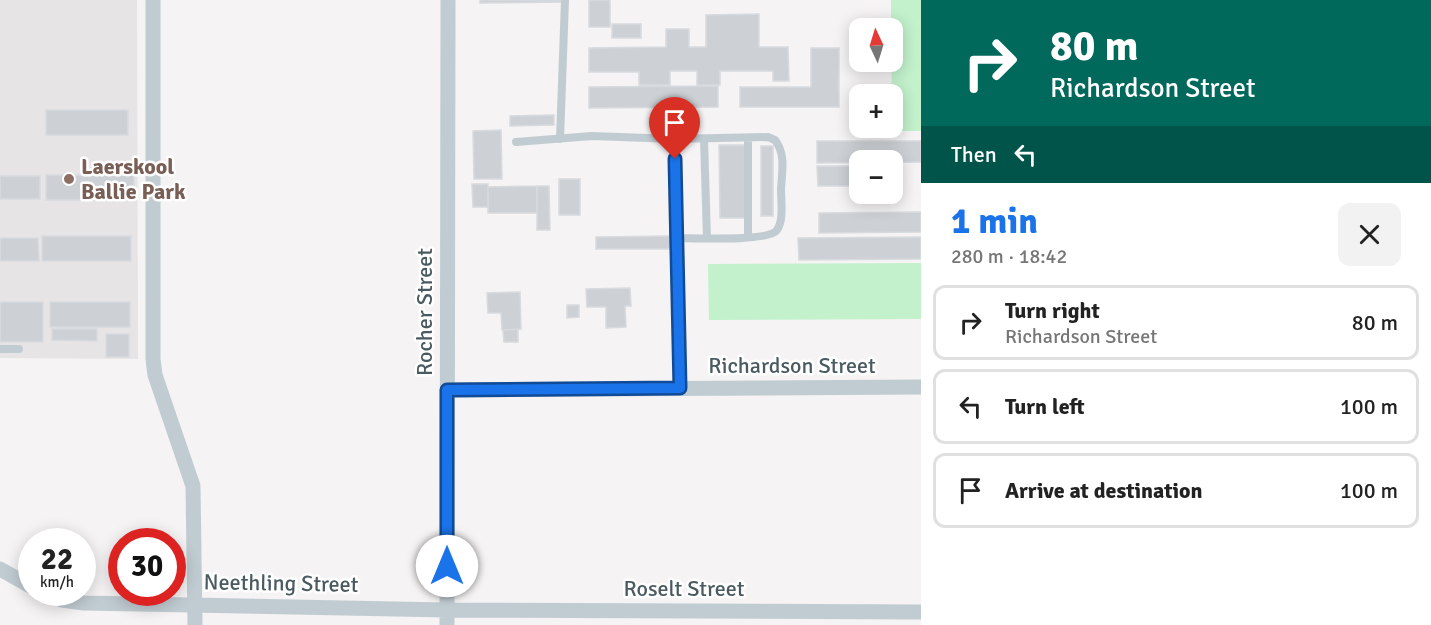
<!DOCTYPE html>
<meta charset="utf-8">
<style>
:root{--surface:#fff;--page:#f2f2f2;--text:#222;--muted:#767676;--line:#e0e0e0;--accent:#1a73e8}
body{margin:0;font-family:Signika,sans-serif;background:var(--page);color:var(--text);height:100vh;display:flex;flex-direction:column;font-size:22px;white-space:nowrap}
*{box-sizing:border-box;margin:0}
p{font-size:20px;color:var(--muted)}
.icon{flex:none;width:33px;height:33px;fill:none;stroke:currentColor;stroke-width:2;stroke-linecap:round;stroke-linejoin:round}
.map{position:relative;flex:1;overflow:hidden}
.details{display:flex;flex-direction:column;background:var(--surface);width:510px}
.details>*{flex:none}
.banner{background:#00695c;color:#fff;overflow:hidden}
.needle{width:39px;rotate:356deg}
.controls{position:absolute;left:849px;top:18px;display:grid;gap:12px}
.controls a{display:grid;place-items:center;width:54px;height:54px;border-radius:12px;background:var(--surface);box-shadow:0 3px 15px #0003;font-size:30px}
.speed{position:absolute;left:18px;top:528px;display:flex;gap:12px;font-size:30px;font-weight:700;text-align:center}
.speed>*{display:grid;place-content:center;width:78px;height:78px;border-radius:50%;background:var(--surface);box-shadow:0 3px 15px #0003;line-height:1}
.speed small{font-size:15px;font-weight:400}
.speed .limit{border:9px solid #d22;background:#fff;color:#111}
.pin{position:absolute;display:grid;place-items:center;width:51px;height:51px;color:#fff;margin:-62px -26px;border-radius:50% 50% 50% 0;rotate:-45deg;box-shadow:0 0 6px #0007}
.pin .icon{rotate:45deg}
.me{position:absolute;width:66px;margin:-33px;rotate:0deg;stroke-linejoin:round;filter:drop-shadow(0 0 4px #0008)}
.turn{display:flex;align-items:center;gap:21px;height:126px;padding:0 30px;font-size:27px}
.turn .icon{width:78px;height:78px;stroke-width:2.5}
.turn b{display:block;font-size:42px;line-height:51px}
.then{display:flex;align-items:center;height:57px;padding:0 30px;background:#0003;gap:12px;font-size:22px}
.round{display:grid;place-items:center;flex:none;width:63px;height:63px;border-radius:12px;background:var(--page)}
.head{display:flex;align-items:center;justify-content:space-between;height:102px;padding:0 30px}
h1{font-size:36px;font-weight:800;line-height:45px;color:var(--accent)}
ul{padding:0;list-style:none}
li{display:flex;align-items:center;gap:18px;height:75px;margin:0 12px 9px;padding:0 18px;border:3px solid var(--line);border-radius:12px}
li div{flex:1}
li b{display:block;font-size:22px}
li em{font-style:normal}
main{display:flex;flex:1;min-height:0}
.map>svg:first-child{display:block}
.education{fill:#e6e4e5}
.green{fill:#c2f1cc}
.building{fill:#cdd1d5;stroke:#d7dade;stroke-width:1.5}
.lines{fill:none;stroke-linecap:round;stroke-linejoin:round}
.lane{stroke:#c1ccd2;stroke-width:8}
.street{stroke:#c1ccd2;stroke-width:15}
.route-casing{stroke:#114b97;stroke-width:15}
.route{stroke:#1a73e8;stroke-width:10}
.education-dot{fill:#8d6e63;stroke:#fff;stroke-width:2}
.labels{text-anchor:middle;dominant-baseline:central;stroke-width:5;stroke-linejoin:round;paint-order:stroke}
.education-label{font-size:22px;font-weight:bold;fill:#785e54;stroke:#fff;text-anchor:start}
.street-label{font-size:22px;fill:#4a5a61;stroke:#fff}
</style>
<main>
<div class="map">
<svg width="921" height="625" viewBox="0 0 921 625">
<rect width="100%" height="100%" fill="#f5f3f3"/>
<path class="education" d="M0 0H137L138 359 0 358Z"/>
<path class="green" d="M891 0H921V131H892Z
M921 263V319L709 320 708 264Z"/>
<path class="building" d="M480 0H562V2L480 3Z
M589 0H610V27H589Z
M759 14V47H788L789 81H773V71H720V85H697V71H670V85H639V72H589V48L666 47V29H689V47H706V15Z
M612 24H641V38H612Z
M811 48H839V107H740V87H811Z
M718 86V107L589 108V87Z
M46 110H128V135H46Z
M554 115V125L510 126V116Z
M501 130 502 179H474L473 131Z
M817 141H921V162L817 163Z
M719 145H745V218H720Z
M761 146H773V216H761Z
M817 166H860V186H818Z
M892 166H900V186H892Z
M46 175H134V200H46Z
M0 176H40V199H0Z
M559 179H580V215H559Z
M472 184H488V207H473Z
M537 186H549L550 230H537Z
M537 186V213H488V187Z
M921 212V232L819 233V213Z
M42 236H131V261H42Z
M670 236V249H596V237Z
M921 237V259L799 260 798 238Z
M0 238H38L39 261H0Z
M630 288 631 306H625L626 327 606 328V307H587L586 289Z
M520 292 521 329 502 330 501 313H488L487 293Z
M0 302H43V342H0Z
M50 302H130V327H50Z
M567 305H579V317L567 318Z
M52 329H97V341L52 340Z
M518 329V342H504L503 330Z
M106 334H129V357H106Z"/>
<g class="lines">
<path class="lane" d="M748 138V237
M560 139 565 0
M704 139 707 238
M516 142 592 136 674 139
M676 238C693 238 769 242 777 230 784 220 781 201 781 189 782 172 786 154 775 140L768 137 674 139 680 388
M0 349H19"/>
<path class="street" d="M153 0V359L155 375 193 486 195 625
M447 390 921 387
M0 569 32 587
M43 592 62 600 84 603 447 610 921 612
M447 625 448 0"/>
</g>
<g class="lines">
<defs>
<path id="route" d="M447 566V390L680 388 675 159"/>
</defs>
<use href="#route" class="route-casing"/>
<use href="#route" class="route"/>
</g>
<circle class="education-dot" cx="69" cy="179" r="6"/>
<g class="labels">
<g class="education-label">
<text x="81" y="166">Laerskool<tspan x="81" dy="25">Ballie Park</tspan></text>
</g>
<g class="street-label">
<text transform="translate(424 312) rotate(-90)">Rocher Street</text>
<text x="792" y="365">Richardson Street</text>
<text transform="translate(281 583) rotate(1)">Neethling Street</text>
<text x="684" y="588">Roselt Street</text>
</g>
</g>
</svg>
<div class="controls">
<a><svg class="needle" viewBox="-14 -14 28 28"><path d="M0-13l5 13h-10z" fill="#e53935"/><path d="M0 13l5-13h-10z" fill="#767676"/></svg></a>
<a>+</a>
<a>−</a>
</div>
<div class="speed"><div>22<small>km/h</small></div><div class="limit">30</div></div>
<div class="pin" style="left:675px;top:159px;background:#d93025"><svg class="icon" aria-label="arrive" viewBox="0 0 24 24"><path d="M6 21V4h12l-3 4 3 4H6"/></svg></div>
<svg class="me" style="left:447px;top:566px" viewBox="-20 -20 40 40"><circle r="19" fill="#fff"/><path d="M0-13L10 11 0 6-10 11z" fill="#1a73e8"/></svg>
</div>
<section class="details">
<div class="banner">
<div class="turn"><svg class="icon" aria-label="right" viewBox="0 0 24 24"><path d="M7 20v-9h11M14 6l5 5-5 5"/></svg><div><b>80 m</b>Richardson Street</div></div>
<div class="then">Then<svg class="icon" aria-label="left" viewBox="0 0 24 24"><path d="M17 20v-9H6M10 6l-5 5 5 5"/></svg></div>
</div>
<div class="head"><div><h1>1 min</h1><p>280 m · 18:42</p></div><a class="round"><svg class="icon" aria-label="close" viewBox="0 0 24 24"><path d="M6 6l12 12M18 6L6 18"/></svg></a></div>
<ul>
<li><svg class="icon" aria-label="right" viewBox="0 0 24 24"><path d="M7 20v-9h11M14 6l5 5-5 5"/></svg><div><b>Turn right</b><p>Richardson Street</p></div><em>80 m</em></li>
<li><svg class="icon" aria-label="left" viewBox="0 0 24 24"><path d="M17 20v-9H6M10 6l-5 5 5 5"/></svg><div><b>Turn left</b></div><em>100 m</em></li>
<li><svg class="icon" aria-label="arrive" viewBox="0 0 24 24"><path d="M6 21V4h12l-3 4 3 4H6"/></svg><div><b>Arrive at destination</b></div><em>100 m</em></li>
</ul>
</section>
</main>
